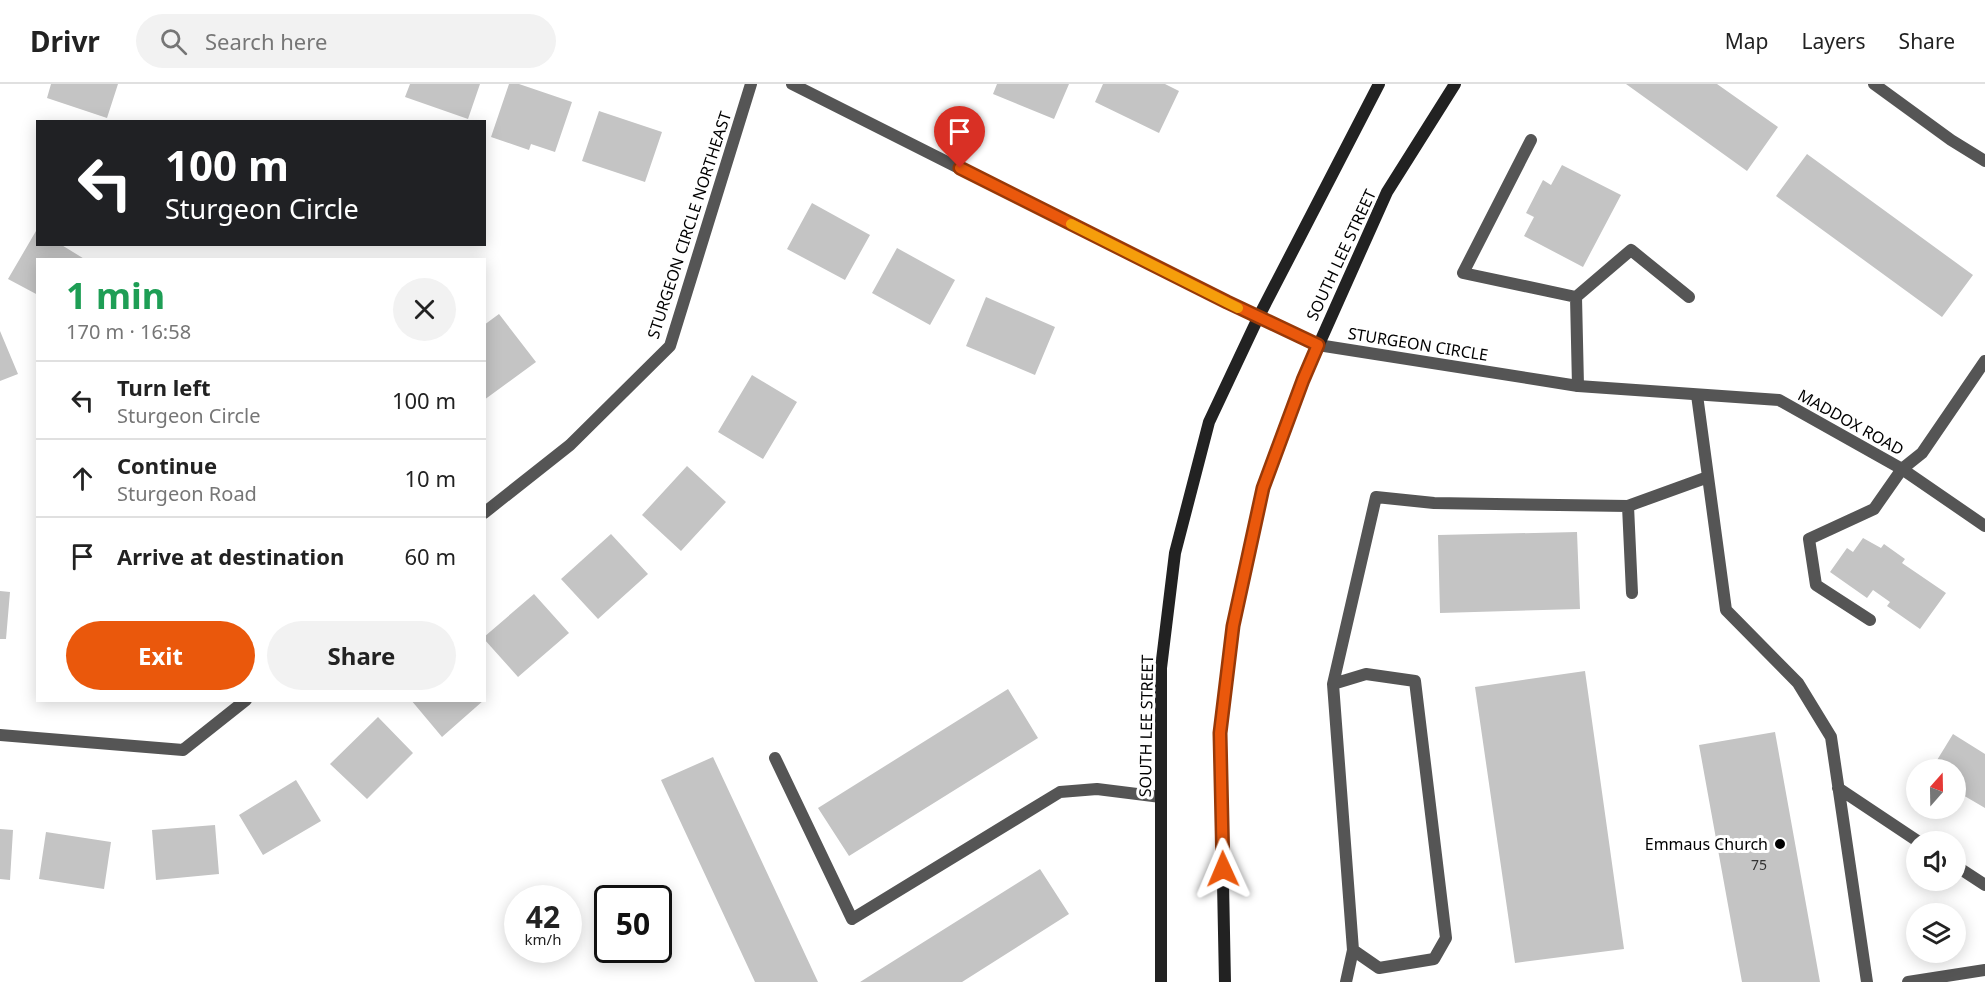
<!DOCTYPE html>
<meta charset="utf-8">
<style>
:root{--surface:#fff;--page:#f2f2f2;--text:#222;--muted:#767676;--line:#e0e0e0;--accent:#ea580c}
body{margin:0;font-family:"Noto Sans",sans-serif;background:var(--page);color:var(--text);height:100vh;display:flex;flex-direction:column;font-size:22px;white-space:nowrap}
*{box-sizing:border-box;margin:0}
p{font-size:20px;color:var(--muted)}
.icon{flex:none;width:33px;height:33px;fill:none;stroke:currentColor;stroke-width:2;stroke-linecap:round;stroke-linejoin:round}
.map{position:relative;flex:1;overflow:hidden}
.details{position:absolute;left:36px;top:174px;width:450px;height:444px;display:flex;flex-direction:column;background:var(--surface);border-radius:0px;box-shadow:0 3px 15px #0003}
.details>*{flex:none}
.hud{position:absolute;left:36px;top:36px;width:450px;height:126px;border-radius:0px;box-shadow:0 3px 15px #0003;background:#202124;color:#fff;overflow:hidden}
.needle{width:39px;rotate:20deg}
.tools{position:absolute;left:1906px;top:675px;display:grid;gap:12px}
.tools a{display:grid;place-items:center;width:60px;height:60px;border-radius:50%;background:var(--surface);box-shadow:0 3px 15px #0003;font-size:30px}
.speed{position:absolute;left:504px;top:801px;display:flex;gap:12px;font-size:30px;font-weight:700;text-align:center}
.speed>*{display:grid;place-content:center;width:78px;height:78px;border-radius:50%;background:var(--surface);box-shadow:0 3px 15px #0003;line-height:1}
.speed small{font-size:15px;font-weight:400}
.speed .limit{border:3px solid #111;border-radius:9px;background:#fff;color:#111}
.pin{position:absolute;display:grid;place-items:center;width:51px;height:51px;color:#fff;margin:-62px -26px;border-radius:50% 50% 50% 0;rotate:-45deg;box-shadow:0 0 6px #0007}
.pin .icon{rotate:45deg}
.me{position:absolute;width:66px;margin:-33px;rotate:359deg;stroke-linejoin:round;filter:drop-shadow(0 0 4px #0008)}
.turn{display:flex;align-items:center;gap:21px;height:126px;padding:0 30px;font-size:27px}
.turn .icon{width:78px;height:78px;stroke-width:2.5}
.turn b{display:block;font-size:42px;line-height:51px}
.round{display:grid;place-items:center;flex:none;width:63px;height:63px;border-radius:32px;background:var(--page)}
.overview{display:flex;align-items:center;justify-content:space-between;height:102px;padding:0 30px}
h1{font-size:36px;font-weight:700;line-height:45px;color:#1e9e55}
.action{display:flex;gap:12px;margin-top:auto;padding:12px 30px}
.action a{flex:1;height:69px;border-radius:36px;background:var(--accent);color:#fff;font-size:24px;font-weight:700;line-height:69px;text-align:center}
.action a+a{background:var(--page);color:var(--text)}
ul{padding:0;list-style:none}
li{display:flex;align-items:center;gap:18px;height:78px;padding:0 30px;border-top:2px solid var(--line)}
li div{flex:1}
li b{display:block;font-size:22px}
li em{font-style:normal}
header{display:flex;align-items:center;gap:36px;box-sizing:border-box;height:84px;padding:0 30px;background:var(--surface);border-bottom:2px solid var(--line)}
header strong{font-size:28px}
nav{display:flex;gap:33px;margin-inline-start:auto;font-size:21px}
.search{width:420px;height:54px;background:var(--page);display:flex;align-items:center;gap:15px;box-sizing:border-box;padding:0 21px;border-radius:33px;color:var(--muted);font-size:22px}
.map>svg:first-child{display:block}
.building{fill:#c4c4c4}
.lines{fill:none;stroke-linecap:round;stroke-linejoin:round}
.service{stroke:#555;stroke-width:12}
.minor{stroke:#555;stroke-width:12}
.secondary{stroke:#222;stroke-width:12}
.route-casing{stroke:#983908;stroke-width:15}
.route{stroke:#ea580c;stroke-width:10}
.slow{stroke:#f59e0b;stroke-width:10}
.poi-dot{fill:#000;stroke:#fff;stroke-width:2}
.labels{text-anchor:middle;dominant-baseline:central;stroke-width:6;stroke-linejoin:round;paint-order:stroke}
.number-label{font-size:14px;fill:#313131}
.street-label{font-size:16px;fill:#000;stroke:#fff}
.poi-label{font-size:16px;fill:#000;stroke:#fff;text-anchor:end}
</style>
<header>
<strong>Drivr</strong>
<div class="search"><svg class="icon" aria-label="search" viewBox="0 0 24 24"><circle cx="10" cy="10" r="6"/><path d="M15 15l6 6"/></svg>Search here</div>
<nav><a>Map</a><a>Layers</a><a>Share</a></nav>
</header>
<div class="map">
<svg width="1985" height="898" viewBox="0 0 1985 898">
<rect width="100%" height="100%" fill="#fff"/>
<path class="building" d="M51 0H118L107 34 47 14Z
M410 0H480L468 35 405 13Z
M509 0H519L572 18 555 68 531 60 529 66 491 53Z
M997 0H1069L1054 35 993 10Z
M1103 0H1165L1179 7 1159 49 1095 18Z
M1626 0H1717L1778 43 1747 87Z
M599 27 662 48 645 98 582 77Z
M1807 70 1973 191 1942 233 1776 112Z
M1562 81 1621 111 1583 183 1524 152 1534 133 1526 129 1543 96 1551 101Z
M812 119 870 151 845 196 787 165Z
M36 147 38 160H60L86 176H38V211L8 195Z
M897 164 955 196 930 241 872 209Z
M986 213 1055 243 1035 291 966 262Z
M499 230 536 278 484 316V241Z
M0 247 18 290 0 297Z
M752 291 797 318 763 375 718 348Z
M687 382 726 418 681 467 642 431Z
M1577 448 1580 525 1440 529 1438 451Z
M611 450 648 490 598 535 561 495Z
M1863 454 1881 464 1884 460 1905 475 1902 479 1946 509 1920 545 1887 522 1890 518 1873 506 1867 514 1830 488 1847 464 1853 468Z
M0 507 10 508 6 555H0Z
M534 510 569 549 518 593 484 555V553Z
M1585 587 1624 865 1515 879 1475 603Z
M1008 605 1038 654 849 772 818 724Z
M411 616H484L442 653Z
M378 633 413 669 367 715 330 680Z
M1775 648 1820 898H1742L1699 661Z
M1953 650 1985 670V724L1956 707V686H1931Z
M713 673 818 898H755L661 696Z
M296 696 321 737 263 771 239 731Z
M215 741 219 790 156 796 152 746Z
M0 745 13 746 10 796 0 795Z
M46 748 111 758 104 805 39 795Z
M1040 785 1069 830 962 898H860Z"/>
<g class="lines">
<path class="service" d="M1531 56 1463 189 1576 213 1578 302
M1576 213 1631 166 1689 213
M1697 311 1726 526 1798 599 1831 653 1867 898
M1632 509 1628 422 1708 393
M1870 536 1816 501 1809 455 1874 425 1902 385
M1333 600 1366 590 1415 597 1446 854 1434 875 1379 884 1353 866 1333 600 1376 413 1434 419 1628 422
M1838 704 1919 758
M1956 782 1985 801
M1346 898 1353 866
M1908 898 1985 886"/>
<path class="minor" d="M792 0 1211 211 1318 261 1578 302 1779 316 1902 385 1985 442
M1874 0 1951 56 1985 77
M1902 385 1922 369 1985 277
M484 429 570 361 670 262 751 0
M0 651 183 666 246 616
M775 674 852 835 1060 708 1097 705 1161 713"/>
<path class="secondary" d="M1161 898V584L1175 469 1209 338 1258 234 1379 0
M1225 898 1220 649 1233 542 1263 404 1303 296 1387 108 1455 0"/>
</g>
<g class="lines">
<defs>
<path id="route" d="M960 84 1227 218 1318 261 1303 296 1263 404 1233 542 1220 649 1223 785"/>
</defs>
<use href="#route" class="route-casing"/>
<use href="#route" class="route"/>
<path class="slow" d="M1071 140 1238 224"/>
</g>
<circle class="poi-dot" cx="1780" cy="760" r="6"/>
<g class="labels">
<g class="number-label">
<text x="1759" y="780">75</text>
</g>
<g class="street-label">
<text transform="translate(689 141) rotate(-72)">STURGEON CIRCLE NORTHEAST</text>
<text transform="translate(1341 171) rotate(-65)">SOUTH LEE STREET</text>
<text transform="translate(1418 260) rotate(9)">STURGEON CIRCLE</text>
<text transform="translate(1851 338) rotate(29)">MADDOX ROAD</text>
<text transform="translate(1146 642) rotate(-89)">SOUTH LEE STREET</text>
</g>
<g class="poi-label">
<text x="1768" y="760">Emmaus Church</text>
</g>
</g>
</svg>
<div class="tools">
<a><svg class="needle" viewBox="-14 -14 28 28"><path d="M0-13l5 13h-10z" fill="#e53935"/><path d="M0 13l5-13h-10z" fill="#767676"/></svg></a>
<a><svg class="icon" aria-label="sound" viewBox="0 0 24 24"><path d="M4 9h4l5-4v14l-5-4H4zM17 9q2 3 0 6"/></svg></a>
<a><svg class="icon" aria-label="layers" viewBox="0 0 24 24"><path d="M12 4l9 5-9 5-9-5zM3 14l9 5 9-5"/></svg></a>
</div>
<div class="speed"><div>42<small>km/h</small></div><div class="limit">50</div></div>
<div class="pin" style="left:960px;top:84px;background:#d93025"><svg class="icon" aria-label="arrive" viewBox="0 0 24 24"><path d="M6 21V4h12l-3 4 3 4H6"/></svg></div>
<svg class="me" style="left:1223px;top:785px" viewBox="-20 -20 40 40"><path d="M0-17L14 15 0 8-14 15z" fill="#ea580c" stroke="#fff" stroke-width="4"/></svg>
<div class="hud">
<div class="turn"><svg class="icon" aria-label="left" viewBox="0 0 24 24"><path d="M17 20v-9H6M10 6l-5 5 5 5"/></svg><div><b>100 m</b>Sturgeon Circle</div></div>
</div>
<section class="details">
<div class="overview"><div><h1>1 min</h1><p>170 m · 16:58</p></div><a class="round"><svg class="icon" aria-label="close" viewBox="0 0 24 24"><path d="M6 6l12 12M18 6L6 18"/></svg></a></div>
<ul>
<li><svg class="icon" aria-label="left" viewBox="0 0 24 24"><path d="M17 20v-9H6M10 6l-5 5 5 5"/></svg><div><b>Turn left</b><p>Sturgeon Circle</p></div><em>100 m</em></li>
<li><svg class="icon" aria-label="ahead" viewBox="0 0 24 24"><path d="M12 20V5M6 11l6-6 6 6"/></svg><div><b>Continue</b><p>Sturgeon Road</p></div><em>10 m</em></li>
<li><svg class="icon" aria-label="arrive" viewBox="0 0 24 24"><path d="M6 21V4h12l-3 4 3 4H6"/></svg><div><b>Arrive at destination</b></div><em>60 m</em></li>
</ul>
<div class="action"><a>Exit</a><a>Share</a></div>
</section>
</div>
